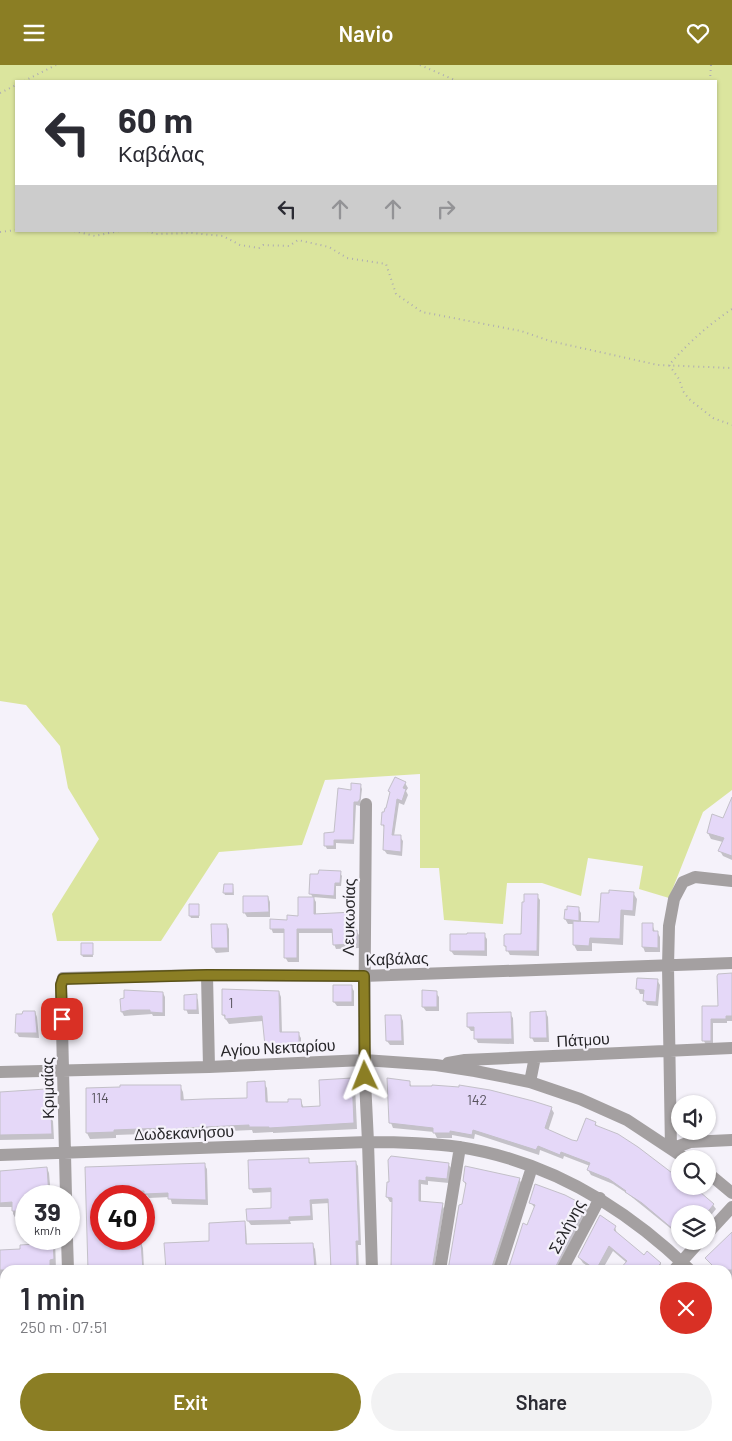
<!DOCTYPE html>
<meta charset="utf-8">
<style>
:root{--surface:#fff;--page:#f2f2f3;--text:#2b2b33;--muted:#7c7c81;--accent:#8b7e24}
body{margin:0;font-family:Barlow,sans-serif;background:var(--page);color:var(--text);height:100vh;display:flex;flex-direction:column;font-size:19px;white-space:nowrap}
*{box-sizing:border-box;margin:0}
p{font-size:16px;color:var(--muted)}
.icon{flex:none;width:28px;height:28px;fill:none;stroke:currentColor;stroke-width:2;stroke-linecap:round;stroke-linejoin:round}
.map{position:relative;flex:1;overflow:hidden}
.panel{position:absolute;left:0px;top:1200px;width:732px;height:176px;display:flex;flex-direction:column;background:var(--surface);border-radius:15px 15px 0 0;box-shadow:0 1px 4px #0004}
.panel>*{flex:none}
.banner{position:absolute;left:15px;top:15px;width:702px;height:152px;border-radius:0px;box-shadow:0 1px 4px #0004;background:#fff;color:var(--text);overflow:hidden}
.tools{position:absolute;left:671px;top:1030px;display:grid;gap:10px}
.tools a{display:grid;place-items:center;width:45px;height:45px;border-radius:50%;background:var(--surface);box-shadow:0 1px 4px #0004;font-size:25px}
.speed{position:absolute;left:15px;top:1120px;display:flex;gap:10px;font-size:25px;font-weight:700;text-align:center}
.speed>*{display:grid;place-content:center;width:65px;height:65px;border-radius:50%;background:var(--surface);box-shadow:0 1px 4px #0004;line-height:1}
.speed small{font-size:12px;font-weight:400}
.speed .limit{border:8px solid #d22;background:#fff;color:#111}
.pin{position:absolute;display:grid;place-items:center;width:42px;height:42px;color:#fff;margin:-21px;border-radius:10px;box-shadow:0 2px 8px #0006}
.me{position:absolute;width:55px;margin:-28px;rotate:358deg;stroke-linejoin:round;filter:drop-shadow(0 0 4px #0008)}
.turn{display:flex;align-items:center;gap:18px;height:105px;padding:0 20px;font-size:22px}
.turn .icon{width:65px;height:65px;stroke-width:2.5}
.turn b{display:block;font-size:35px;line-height:42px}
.lanes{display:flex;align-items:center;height:48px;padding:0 20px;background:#0003;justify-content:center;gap:25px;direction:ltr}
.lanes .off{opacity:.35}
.round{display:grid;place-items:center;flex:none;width:52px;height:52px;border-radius:26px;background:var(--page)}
.overview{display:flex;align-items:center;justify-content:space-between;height:85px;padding:0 20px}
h1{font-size:30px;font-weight:600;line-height:38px}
.button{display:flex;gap:10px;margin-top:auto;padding:10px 20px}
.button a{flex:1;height:58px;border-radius:30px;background:var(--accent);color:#fff;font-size:20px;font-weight:600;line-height:58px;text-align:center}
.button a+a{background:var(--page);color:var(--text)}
header{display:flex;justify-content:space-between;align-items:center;height:65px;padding:0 20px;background:var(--accent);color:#fff;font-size:22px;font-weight:600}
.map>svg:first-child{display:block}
.green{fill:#dbe59e;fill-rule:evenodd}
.shadow{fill:#0003}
.building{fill:#e5d8f8;stroke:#c3c0c8}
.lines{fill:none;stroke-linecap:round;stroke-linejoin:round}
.path{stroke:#aeacb2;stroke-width:2;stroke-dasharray:1 4;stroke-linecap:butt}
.minor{stroke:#a4a0a1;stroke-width:12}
.route-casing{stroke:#5a5217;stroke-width:12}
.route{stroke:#8b7e24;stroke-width:9}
.labels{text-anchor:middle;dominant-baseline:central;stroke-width:4.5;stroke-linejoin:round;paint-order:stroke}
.number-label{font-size:14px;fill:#56525c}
.street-label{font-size:16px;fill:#262528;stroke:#f5f2fa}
</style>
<header><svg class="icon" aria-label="menu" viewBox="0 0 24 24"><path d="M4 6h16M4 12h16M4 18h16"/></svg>Navio<svg class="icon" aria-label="heart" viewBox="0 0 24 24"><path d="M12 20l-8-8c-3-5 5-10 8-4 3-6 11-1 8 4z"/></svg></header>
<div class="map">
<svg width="732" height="1376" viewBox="0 0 732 1376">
<rect width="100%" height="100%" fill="#f5f2fa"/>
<path class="green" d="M0 0H732V725L703 747 669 833 639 824 643 801 588 793 581 831 542 818H507L503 859 444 855 439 803H420V709L325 715 302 780 219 787 161 876H57L52 849 99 774 68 723 60 681 26 640 0 636ZM16 16H716V166H16Z"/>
<path class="shadow" d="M405 718 408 723 406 726 408 730 404 740 399 738 394 771 400 772 403 776 402 791 387 789 384 785 385 764 382 759Z
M360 720 362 724 360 741 356 740 354 779 336 778V784H327L325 780 335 768 352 726Z
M732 746V795L723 791 720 786 723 777 711 774 708 768Z
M340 808 342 811 341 821H336V834L313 832 316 837V850L353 849 356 853V866L359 870V883L336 884 334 879V868H299V897H288L285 892V868H273L271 863 299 852 313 833 311 829Z
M233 820 234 830H225L224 828Z
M633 828 637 834 635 851 624 850 623 880 592 878V886H577L574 880 575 859H568L565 854 578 843 581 848V857L600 858Z
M537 831 540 835 539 891 510 890 505 881V871L522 870Z
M268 832 270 837V852H247L244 847Z
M199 841V853H191L190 851Z
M643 859H652L655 867H657L660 872V887H645L643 882Z
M213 860H227L229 864V887L216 888 213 883Z
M484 870 487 874V891L454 890 451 886Z
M92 880 93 892H83L82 890Z
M732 910V956H727V958H713V980H706L704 976 703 943 719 942Z
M657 915 660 920 658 941 647 940 644 935 645 929H640L638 924Z
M351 921 354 926V941H337L334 937Z
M279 927 281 932 282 968H298L301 973V986H269L266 981 263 956 229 959 223 950Z
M163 928 165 932V951H153L152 949 124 951 122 947 121 935Z
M436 928 439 932V946H426L423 942Z
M196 931 198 935 199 949H188L186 944Z
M35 947 37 952 39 973 19 972 16 967Z
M546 948 548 952 549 977H534L532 973Z
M510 949 513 953 514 979 478 978 476 974V966H471L468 962Z
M401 951 403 956 404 980H390L387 976Z
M352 1015 355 1020 357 1064 273 1068V1067L253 1068 252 1065 185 1068V1070H170L169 1068 116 1070V1073L90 1074 87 1068V1024L180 1021 183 1027 184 1036 249 1034 264 1018 267 1023 268 1039 289 1038 300 1035 304 1043 322 1042Z
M409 1017 412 1022 551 1043 554 1048 548 1066 572 1076 578 1077 595 1058 598 1062 680 1116V1121L713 1140 716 1144 708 1154V1149H680V1171L628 1129 613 1119 591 1110 588 1105 590 1101 564 1091 563 1094 540 1085 539 1090 475 1069 474 1074 452 1070V1073H437L434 1067 393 1063 391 1058Z
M45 1025 48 1030 49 1051 53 1056 54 1074 0 1075V1028Z
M708 1046H711L712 1048V1056L708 1057Z
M308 1095 311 1099 355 1097 358 1101 361 1180H358L359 1205H332L330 1138 312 1139 313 1155 290 1156 291 1159 251 1160 248 1156V1146L273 1145 272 1127 253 1128 251 1123Z
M204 1099 207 1104 208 1140 172 1139 170 1132 149 1133 147 1130 101 1131V1174H118V1179L141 1178 143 1183 144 1205H89L86 1104Z
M448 1099 451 1103 449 1118 428 1116V1120L421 1119V1137L442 1139 444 1144 434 1205H392L393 1137H390L387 1132Z
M47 1103 49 1108 51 1131H26V1153L16 1154 13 1149V1142H0V1107Z
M519 1114 522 1119 494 1205H449L466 1121 464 1116Z
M564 1131 585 1142 588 1147 558 1205H509L535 1143 530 1137Z
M144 1148 145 1151 146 1161H144Z
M244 1157 246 1162 247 1181 312 1179 315 1184 317 1205H167Z
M615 1162 617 1169 644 1192 660 1198 663 1204 662 1205H621L627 1198 613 1186 602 1205H593L583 1198 579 1192Z
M732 1169V1220L728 1216V1205H717L706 1193Z
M30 1174H55L56 1205H5V1215H0V1187L21 1185 31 1180Z
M0 1254H5V1290H0Z
M728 1271 732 1279V1365L728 1355Z
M22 1371H57V1372L23 1373Z
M449 1371H479L477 1376H461Z
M487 1371H504L509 1376H483Z
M535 1371H550L546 1376H540Z
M565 1371H586L581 1376H560Z
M661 1371H692L689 1373 690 1376H664Z"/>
<path class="building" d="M395 712 406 717 403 723 406 724 402 736 397 734 392 770H401V787L383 785 384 760H381L382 747H384L385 743H386L390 727 388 726Z
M351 718 361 719 360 734 358 737H354L353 775H334V781H324V768L334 767 338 723 351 725Z
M732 732V791L718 786 724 773 707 768 712 749 723 753Z
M319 805 341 806 340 818H335L334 831 309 829 310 809H318Z
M224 819H233V828H223Z
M609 825 634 827 633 846 621 845 620 874 590 873 589 881 573 880V856L599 857 601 828H609Z
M524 829H538L537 886H506V881H504V870L506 869H521L522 837H524Z
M243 831H268L269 847 243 848Z
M298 832H314V849L354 847 355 865H357V879L333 880 332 864H297V893H284V864H270V854L287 855V850L298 851Z
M189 839H199V851H189Z
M567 841 579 842V856L564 854 565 844 567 845Z
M642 858H653V866H658V883L642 882Z
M211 859H227L228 883H212Z
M467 868H485V886H450V869H467Z
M81 878H93V890H81Z
M732 908V951H726V954H711V976H702V941H718L717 911 718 909Z
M637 913 658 914 656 937 643 936 644 925 636 924Z
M333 920H352V937H333Z
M222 924 279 926 280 967H299V981H265L262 951 225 954V950H222Z
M124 925 163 927V948L150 947V945H130L121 947 120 934 124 933Z
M422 925 437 926V942H422Z
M197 929V945H184V930Z
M23 946H35L37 968H15L16 949H22Z
M546 946 547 973H530V947Z
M511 947 512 974H474V962H467V948Z
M385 950H401L402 976H386Z
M352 1013 354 1058 269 1063V1062H249V1060L183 1063V1064L165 1065V1063L114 1065V1067L86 1068V1023L120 1022V1020H181V1035L204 1034 247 1033V1017L265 1016 266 1037H288V1034H301L302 1042 320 1041 319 1015Z
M387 1013 410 1016V1021H432V1020L459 1022V1020L490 1025 533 1036 552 1042 545 1063 572 1075 577 1076 586 1053 596 1057 595 1060 618 1069 638 1082 680 1114V1121H693L714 1139 706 1149H680V1170L642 1138 625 1127 626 1126 609 1114 587 1105 590 1098 561 1087 560 1090 538 1081 536 1085 473 1065 472 1070 450 1066V1068H433V1063L389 1058Z
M46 1024 47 1050H51L52 1069 0 1070V1027Z
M391 1091 449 1098 447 1114 426 1112V1116L419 1115V1136L443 1138 432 1205H391L392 1133 386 1132 387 1117H389L388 1095Z
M309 1093V1098L356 1096 359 1176H356L357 1205H331L328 1134 310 1135 311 1151 289 1152V1155L247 1156 246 1144 271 1143V1123L249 1124 248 1095Z
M205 1098 206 1135 168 1134V1128L144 1129V1126L112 1127V1131H101V1174H113V1178L141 1177 143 1205H88L85 1102Z
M465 1101 520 1113 491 1205H448L459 1140 462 1139 466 1118 463 1116Z
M47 1102 49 1131H26V1146H12V1137L0 1138V1106Z
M535 1119 565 1130 586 1141 554 1205H508L523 1158 527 1160 535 1140 529 1138Z
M600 1150 616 1161 614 1165 644 1190 647 1186 661 1198 654 1205H619L627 1196 609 1181 596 1205 578 1192Z
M245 1156 246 1179 313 1178 315 1205H166L164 1178 209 1176V1158Z
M732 1167V1205H717L705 1193Z
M36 1175H53L54 1194 50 1195V1205H0V1185L20 1184V1180L36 1179Z"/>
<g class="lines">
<path class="path" d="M420 0 457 16
M24 16 56 0
M710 16 711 0
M0 28 16 20
M74 166 95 171 119 166
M147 166 155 169 192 168 223 171 240 180 259 183 263 180 289 181 298 175 329 182 347 193 386 199 396 229 422 247 521 266 550 276 658 300 732 303
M0 167 16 165
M732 244C707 261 689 277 669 300L679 314 683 326 689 334 713 353 732 360"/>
<path class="minor" d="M366 739 364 995 368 1077 372 1205
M732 816 695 812 683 817 674 834 669 861 668 901 671 1084 690 1077 732 1075
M207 910 209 1002
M448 998 465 995 732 983
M0 1007 209 1002 364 995 436 1000 475 1006 530 1017 580 1034 627 1055 686 1094
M530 1017 535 992
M0 1090 368 1077C399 1077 429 1078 459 1082 549 1096 626 1143 690 1205
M708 1108 732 1128
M66 1131 61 920 63 913 207 910 363 911 732 898
M708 1168 732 1142
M67 1174 68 1205
M440 1205 460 1082
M499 1205 532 1102
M562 1205 600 1133
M674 1205 700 1176
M0 1236H5
M728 1245 732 1251
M76 1371V1376
M634 1371 636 1376
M309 1376 402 1373 421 1376"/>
</g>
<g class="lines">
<defs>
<path id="route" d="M62 954 61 920 63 914 207 910 364 911 365 1011"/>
</defs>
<use href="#route" class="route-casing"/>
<use href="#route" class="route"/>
</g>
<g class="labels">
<g class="number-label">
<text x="231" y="937">1</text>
<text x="100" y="1032">114</text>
<text x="477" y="1034">142</text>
</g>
<g class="street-label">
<text transform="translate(348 852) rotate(-89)">Λευκωσίας</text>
<text transform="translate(397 893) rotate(-2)">Καβάλας</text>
<text transform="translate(583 974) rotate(-3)">Πάτμου</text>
<text transform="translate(278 982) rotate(-3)">Αγίου Νεκταρίου</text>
<text transform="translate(47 1023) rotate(-91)">Κριμαίας</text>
<text transform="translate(184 1067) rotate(-2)">Δωδεκανήσου</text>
<text transform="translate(566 1161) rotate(-62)">Σελήνης</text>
</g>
</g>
</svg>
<div class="tools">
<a><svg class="icon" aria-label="sound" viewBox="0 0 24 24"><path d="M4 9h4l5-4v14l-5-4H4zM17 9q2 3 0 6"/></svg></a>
<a><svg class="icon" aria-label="search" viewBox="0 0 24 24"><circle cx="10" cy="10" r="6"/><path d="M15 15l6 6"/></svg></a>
<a><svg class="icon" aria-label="layers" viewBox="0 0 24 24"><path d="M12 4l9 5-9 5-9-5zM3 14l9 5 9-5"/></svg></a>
</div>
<div class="speed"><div>39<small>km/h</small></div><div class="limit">40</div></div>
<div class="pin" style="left:62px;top:954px;background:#d93025"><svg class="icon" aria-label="arrive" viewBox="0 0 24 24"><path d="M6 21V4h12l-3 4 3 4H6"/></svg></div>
<svg class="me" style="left:365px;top:1011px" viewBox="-20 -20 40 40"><path d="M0-17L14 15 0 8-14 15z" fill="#8b7e24" stroke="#fff" stroke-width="4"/></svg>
<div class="banner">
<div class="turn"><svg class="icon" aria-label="left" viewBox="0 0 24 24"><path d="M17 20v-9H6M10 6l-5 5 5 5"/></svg><div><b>60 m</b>Καβάλας</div></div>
<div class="lanes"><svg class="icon" aria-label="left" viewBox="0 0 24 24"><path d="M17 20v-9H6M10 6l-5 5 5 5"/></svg><svg class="icon off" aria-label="ahead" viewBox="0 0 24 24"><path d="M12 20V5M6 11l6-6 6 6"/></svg><svg class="icon off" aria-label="ahead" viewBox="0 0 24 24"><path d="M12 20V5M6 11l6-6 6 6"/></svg><svg class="icon off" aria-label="right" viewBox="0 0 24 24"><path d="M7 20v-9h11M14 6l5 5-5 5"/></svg></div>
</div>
<section class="panel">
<div class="overview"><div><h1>1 min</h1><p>250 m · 07:51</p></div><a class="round" style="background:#d93025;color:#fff"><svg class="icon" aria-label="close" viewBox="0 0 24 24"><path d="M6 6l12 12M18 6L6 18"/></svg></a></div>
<div class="button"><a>Exit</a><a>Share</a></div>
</section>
</div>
